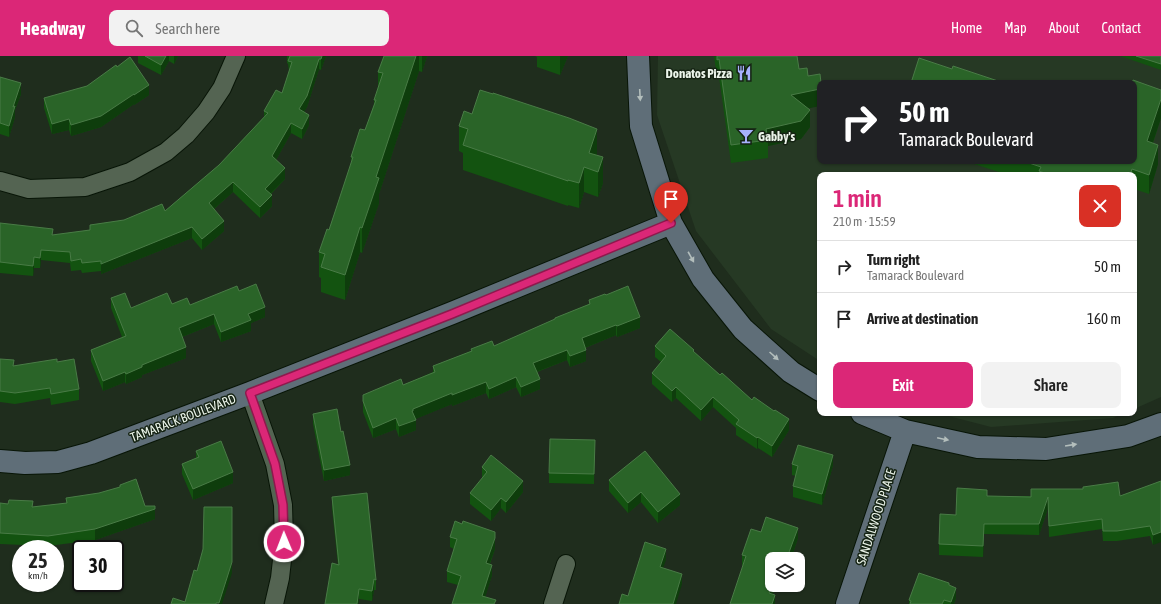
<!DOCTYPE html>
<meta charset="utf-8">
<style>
:root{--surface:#fff;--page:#f2f2f2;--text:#222;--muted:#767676;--line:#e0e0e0;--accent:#db2777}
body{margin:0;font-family:"Asap Condensed",sans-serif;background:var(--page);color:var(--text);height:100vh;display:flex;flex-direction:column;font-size:15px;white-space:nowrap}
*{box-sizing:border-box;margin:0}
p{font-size:13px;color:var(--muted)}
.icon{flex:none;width:22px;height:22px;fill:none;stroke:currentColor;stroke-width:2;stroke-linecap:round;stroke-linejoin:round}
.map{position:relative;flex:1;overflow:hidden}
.sheet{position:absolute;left:817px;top:116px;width:320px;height:244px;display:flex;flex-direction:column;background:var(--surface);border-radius:8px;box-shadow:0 1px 3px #0004}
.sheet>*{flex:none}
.guide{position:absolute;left:817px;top:24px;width:320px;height:84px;border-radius:8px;box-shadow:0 1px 3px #0004;background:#202124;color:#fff;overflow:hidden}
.buttons{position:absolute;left:765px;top:496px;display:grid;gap:8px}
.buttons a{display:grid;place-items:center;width:40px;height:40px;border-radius:8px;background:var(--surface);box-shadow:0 1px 3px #0004;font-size:20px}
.speed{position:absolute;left:12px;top:484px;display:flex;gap:8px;font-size:20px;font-weight:700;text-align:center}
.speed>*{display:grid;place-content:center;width:52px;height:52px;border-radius:50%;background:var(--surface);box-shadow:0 1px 3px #0004;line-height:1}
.speed small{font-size:10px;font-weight:400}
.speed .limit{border:2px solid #111;border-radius:6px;background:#fff;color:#111}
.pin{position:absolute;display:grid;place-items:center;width:34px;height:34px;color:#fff;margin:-41px -17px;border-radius:50% 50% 50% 0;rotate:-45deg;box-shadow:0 0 4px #0007}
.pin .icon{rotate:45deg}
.me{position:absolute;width:44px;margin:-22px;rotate:359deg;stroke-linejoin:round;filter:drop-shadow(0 0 3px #0008)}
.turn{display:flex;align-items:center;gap:14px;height:84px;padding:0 16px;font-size:18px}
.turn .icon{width:52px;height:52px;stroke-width:2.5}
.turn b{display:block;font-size:28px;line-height:34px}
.round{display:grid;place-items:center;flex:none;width:42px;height:42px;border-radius:8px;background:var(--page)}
.summary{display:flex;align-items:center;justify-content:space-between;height:68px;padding:0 16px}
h1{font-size:24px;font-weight:600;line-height:30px;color:var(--accent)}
.cta{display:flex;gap:8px;margin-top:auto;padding:8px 16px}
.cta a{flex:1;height:46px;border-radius:8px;background:var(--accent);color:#fff;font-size:16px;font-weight:600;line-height:46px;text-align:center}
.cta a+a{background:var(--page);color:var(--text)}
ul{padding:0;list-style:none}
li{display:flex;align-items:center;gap:12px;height:52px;padding:0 16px;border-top:1px solid var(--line)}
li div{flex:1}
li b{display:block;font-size:15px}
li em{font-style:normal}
header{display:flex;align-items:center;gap:24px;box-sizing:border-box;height:56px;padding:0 20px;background:var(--accent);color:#fff}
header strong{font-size:19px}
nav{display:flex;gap:22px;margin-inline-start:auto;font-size:14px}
.search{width:280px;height:36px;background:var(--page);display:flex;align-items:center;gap:10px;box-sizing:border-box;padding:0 14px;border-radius:8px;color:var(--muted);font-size:15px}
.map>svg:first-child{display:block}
.built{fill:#263924;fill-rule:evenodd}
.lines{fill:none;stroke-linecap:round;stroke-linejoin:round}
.street-casing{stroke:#081507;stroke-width:20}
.secondary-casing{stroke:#081507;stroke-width:24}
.street{stroke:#546452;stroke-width:18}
.secondary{stroke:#5f6e78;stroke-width:22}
.wall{fill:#135310}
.shaded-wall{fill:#0e3d0c}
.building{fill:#2a6428;stroke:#497b46}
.oneway{fill:#b3bebc}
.route-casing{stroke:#8e194d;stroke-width:10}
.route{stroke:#db2777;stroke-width:7}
.labels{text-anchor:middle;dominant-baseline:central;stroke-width:3;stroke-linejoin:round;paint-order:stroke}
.poi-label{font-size:13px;font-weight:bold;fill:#ebf4ea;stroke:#152313;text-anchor:end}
.street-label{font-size:13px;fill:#ebf4ea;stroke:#152313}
</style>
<header>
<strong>Headway</strong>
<div class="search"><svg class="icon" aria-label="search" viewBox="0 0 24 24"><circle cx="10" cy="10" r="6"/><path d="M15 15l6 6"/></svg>Search here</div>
<nav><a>Home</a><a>Map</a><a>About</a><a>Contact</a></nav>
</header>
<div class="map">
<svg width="1161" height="548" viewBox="0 0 1161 548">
<rect width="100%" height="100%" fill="#1f2d1d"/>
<path class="built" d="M658 0H1161V341L1134 353V119H820V305L771 273 696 175 657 59ZM820 27H1134V105H820Z
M937 357H1124L1113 362 991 371Z"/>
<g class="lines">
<defs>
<path id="street" d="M0 125 29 133 85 131 130 116 166 96 186 79 206 56 222 32 236 0
M250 337 275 408 283 449 284 486 280 522 274 548
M553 548 566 508"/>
<path id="secondary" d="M638 0 641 70 671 167 703 223 743 273 791 316 820 334
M862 357 905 375 978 391 1046 393 1128 380 1161 368
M0 405 25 407 58 406 91 397 250 337 452 257 671 167
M847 548 905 375"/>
</defs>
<use href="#street" class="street-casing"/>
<use href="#secondary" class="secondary-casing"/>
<use href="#street" class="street"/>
<use href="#secondary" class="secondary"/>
</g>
<path class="wall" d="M138 0H178L174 8 169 5 161 19 138 7Z
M287 0H326L321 14 319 13 307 51 304 56 309 69 302 83 291 77 276 104 285 123 271 138 272 150 260 162 233 136 214 153 224 175 202 194 192 182 101 218V215L82 217 81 214 71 215 70 207 41 204 40 212H34L33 220 0 217V167L53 179 90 174V169L124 164 165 155 219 109 264 61V55L282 37 289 15 288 8 287 7Z
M384 0H427L422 16 419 15 379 138V147L362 197 360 196 345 244 321 236V222L319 221V196L329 174 351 107V101L365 74 374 48V44L378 31V16Z
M535 0H568L560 19 537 11V1Z
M714 0H797L799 13 808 53 810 71 801 83 768 90V102L731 107 719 21H717Z
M1120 0H1161V14Z
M0 21 21 38 15 54V61L9 81 0 78Z
M87 30 149 39 134 49V48L101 71 71 80 69 74 52 78 44 52V42Z
M1161 34V62L1153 87 1158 108 1149 138 1134 133V119H1008L965 105H1134Z
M459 70 597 98 596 99 603 127 598 141 584 136 579 152 568 149V150L463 114V97L459 95Z
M239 235 265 261 251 267V275L221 286 214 268 182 281 186 302 142 319V321L126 328 125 326 103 335 91 305V294L122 281 111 252V242L131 252 172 248 190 249Z
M606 239 640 272 617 281 616 279 585 292 586 305 570 311 567 304 537 316 540 333 521 341 516 331 489 343 486 337 452 350V348L415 363 416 374 399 381 396 373 373 382 363 356V339L403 329 433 316V310L471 295V293L494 290 555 264V262L589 248V244Z
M655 290 694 296 720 319 752 344 789 374 772 401 758 392 757 393 736 379V372L713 351 701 365 676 342 672 346 652 328V317L661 306 655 301Z
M0 303 14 310 57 306 79 333V344L51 349 50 342 15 348 0 346Z
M313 358 350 419 324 425 313 368Z
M595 384 594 428 549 427V417Z
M196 395 233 427 193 444 182 418V408L196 402Z
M792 408 833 409 822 449 793 441V430L796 420 792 419Z
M482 411 523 436 506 457 501 452 491 465 470 448V437L482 423Z
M609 424 680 449 658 467 641 446 628 457 609 435Z
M1161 425 1153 489 1150 480 1117 485H1103L1102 473 1049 481 1048 452 1039 479 984 478 983 501 939 499V488L987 440H1120Z
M120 429 145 450 155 463 95 484 48 490 0 488V447L33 451 66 447V442L99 437 120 431Z
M332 441 376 524V534H374L372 545 359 543 358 548H325L338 509 332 452Z
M450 481 495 493 490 508 492 519 485 541 496 548 458 529 447 526V515L454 493 450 491Z
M798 482 791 503H772V529H776L773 538 775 548 742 509V499Z
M949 530 956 542 954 548H909V544Z"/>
<path class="shaded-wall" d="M166 0H169V5L161 19V9Z
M174 0H178L174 8Z
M322 0H326L321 14V3Z
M416 0H419V15L379 138V147L362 197V172L376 121Z
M422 0H427L422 16Z
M560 0H568L560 19Z
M319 3V13L307 51 299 64V53Z
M21 27V38L15 54V61L9 81V70L13 51Z
M149 29V39L134 49V39Z
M820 33V50L791 56V39Z
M134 38V48L101 71 71 80V69Z
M1161 43V62L1147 104V85Z
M810 54V71L801 83 768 90V84L766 73Z
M309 59V69L302 83V73Z
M69 63V74L52 78V68Z
M291 67V77L272 111V100Z
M597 73V98L592 114 589 97Z
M1158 89V108L1149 138V119Z
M603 101V127L598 141V116Z
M584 111V136L579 152V127Z
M285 112V123L265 143V133Z
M233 126V136L209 157V147Z
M272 139V150L260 162V151Z
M224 165V175L202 194V183Z
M192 171V182L101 218V208Z
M360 171V196L345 244V219Z
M41 194V204L40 212V202Z
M34 201V212L33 220V210Z
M265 251V261L251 267V275L221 286V276L248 258Z
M214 258V268L179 282V272Z
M640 261V272L617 281V270Z
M616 269V279L582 293V282Z
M186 291V302L142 319V321L126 328V318L142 309Z
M567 294V304L533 317V307Z
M586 294V305L570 311V300Z
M125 316V326L103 335V325Z
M516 321V331L489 343V333Z
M540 323V333L521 341V331Z
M486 326V337L452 350V339Z
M676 331V342L672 346V335Z
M452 337V348L413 364H416V374L399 381V370L413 353Z
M713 341V351L701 365V354Z
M396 362V373L373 382V372Z
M789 363V374L772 401V390Z
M758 381V392L757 393V382Z
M833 399V409L822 449V438Z
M350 409V419L324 425V414Z
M233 416V427L193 444V433Z
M523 425V436L506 457V446Z
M641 436V446L628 457V447Z
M680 438V449L658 467V456Z
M1048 441V452L1039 479V468Z
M501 442V452L491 465V454Z
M232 451V517L222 548H219L232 506Z
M155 453V463L95 484V473Z
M984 468V478L983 501V490Z
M798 472V482L791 503H788V499Z
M1161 476V486L1153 489V479Z
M495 482V493L486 517V507Z
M666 493V504L660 521V511Z
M492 509V519L483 548 482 540Z
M682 518V528L676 548H673Z
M374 523V534L372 545V535Z
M772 529H776L769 548V537Z
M956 532V542L954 548H951V546Z
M359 533V543L358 548H357Z
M775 539V548H772Z"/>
<path class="building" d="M145 0H166L161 9Z
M290 0H322L321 3H319L307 40 299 53 309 59 302 73 291 67 272 100 285 112 265 133 272 139 260 151 233 126 209 147 224 165 202 183 192 171 101 208V205L82 207 81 203 71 205 70 196 41 194 40 202 34 201 33 210 0 206V167L53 173 52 179 90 174V169L124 164 162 148 165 155 219 109 268 57 264 55 276 34 282 37 292 6 288 5Z
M384 0H416L376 121 379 122 362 172 360 171 345 219 321 211 325 198 319 196 327 173 329 174 353 101H351L360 73 365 74 376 44H374L383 17 378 16Z
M717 0H797L799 13 807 12 808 20 820 18 821 27H820V33L791 39 810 54 801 65 766 73 768 84 731 89 719 3 717 4Z
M1136 0H1161V8Z
M130 1 149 29 134 39V38L101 60 71 69 69 63 52 68 44 42 87 30 116 9 117 11Z
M919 2 952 13 953 10 1004 27H911Z
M0 21 21 27 13 51 15 50 9 70 0 67Z
M1133 24 1161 34V43L1147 85 1158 89 1149 119 1132 113 1130 119H1050L1039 115 1041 111 1023 105H1134V27H1132Z
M480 34 493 38V37L569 62 597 73 589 97 603 101 598 116 584 111 579 127 568 124V125L463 89 468 73 459 70 464 55 472 58Z
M256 228 265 251 248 258 251 264 221 276 214 258 179 272 186 291 142 309V311L126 318 125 316 103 325 91 294 126 280 111 242 125 237 131 252 167 237 172 248 187 242 190 249 237 230 239 235Z
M628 230 640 261 617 270 616 269 582 282 586 294 570 300 567 294 533 307 540 323 521 331 516 321 489 333 486 326 452 339V337L413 353V355H412L416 364 399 370 396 362 373 372 363 345V339L401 323 403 329 435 316 433 310 472 295 471 293 492 285 494 290 555 263V262L590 248 589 244 605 238 606 239Z
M670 273 694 294 693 295 720 319 722 317 752 344 754 341 774 355 775 354 789 363 772 390 758 381 757 382 736 368 739 364 713 341 701 354 676 331 672 335 652 317 666 300 655 290Z
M0 303 14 304 13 310 57 303V306L74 303 79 333 51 338 50 332 15 337 0 335Z
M337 353 341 376 343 375 350 409 324 414 313 358Z
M550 383 595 384 594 418 549 417Z
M221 385 233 416 193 433 182 408 199 401 196 395Z
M798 389 833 399 822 438 793 430 798 410 792 408Z
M645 395 680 438 658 456 641 436 628 447 609 424Z
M491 399 523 425 506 446 501 442 491 454 470 437 487 416 482 411Z
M136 423 145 450H155V453L95 473 48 480 0 477V447L8 448 9 444 33 445 32 451 67 447 66 442 99 437 120 431V429Z
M1161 425V476L1153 479 1150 470 1117 475H1103L1102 463 1049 470 1048 441 1039 468H984L983 490 939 488 940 458 956 459 957 432 987 434V440L1031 441V433H1083V431L1118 426 1120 440Z
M367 437 376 524 374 523 372 535 359 533 357 548H325L332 507 339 509 332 441Z
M204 451H232V506L219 547H216V548H171L173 542 185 546 194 514 197 515 203 493Z
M766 461 798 472 788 499 783 498 781 503H772V529L769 537 775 539 772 548H730L746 500 742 499 751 473 761 476Z
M455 465 462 468 463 465 495 476V482L486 507 492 509 482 540 496 544 494 548H452L461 520 447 515 457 483 450 481Z
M645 486 666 493 660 511 682 518 673 548H619L622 538 628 540Z
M919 517 949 527V529L956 532 951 546 944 544 942 548H910L911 545 909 544Z"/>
<defs><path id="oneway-solid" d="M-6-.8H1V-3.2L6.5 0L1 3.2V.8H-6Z"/></defs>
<g class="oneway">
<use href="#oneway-solid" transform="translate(640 39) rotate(87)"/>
<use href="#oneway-solid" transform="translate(691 201) rotate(61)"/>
<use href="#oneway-solid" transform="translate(774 300) rotate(42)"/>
<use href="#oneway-solid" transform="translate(943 383) rotate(12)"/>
<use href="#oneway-solid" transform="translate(1071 389) rotate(-9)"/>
</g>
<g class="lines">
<defs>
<path id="route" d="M284 486 283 449 275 408 250 337 452 258 671 167"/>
</defs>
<use href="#route" class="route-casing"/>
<use href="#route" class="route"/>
</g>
<defs>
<symbol id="restaurant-bare" viewBox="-9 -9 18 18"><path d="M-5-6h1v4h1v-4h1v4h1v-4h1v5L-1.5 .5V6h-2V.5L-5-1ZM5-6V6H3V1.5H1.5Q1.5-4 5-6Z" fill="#a6b1fc" stroke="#152313" stroke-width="2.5" paint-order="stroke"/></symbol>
<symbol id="bar-bare" viewBox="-9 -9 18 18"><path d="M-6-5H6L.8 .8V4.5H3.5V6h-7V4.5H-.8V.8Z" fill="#a6b1fc" stroke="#152313" stroke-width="2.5" paint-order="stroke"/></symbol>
</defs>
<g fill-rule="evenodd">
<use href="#restaurant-bare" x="733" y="6" width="22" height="22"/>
<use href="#bar-bare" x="735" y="69" width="22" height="22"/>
</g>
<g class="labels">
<g class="poi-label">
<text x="732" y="17">Donatos Pizza</text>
<text x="758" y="80" text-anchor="start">Gabby's</text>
</g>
<g class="street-label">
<text transform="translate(183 362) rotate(-21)">TAMARACK BOULEVARD</text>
<text transform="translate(876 461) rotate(-72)">SANDALWOOD PLACE</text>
</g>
</g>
</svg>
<div class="buttons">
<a><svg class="icon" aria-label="layers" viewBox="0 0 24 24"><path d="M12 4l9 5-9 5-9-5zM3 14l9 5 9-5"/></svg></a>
</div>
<div class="speed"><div>25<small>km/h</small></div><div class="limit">30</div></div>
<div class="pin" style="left:671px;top:167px;background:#d93025"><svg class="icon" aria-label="arrive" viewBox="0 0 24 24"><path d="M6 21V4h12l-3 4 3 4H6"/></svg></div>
<svg class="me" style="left:284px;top:486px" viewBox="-20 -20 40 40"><circle r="17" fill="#db2777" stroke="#fff" stroke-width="3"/><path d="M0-11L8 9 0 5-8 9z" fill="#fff"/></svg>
<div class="guide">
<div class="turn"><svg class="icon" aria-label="right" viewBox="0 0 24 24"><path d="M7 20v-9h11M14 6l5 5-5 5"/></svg><div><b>50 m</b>Tamarack Boulevard</div></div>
</div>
<section class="sheet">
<div class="summary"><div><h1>1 min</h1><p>210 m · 15:59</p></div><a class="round" style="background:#d93025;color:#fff"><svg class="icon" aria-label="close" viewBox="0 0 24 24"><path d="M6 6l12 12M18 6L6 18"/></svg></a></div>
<ul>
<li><svg class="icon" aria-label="right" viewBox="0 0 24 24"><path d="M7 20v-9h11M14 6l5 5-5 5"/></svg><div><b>Turn right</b><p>Tamarack Boulevard</p></div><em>50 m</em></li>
<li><svg class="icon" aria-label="arrive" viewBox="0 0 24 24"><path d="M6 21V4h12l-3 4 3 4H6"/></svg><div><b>Arrive at destination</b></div><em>160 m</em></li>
</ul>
<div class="cta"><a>Exit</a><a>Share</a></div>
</section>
</div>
